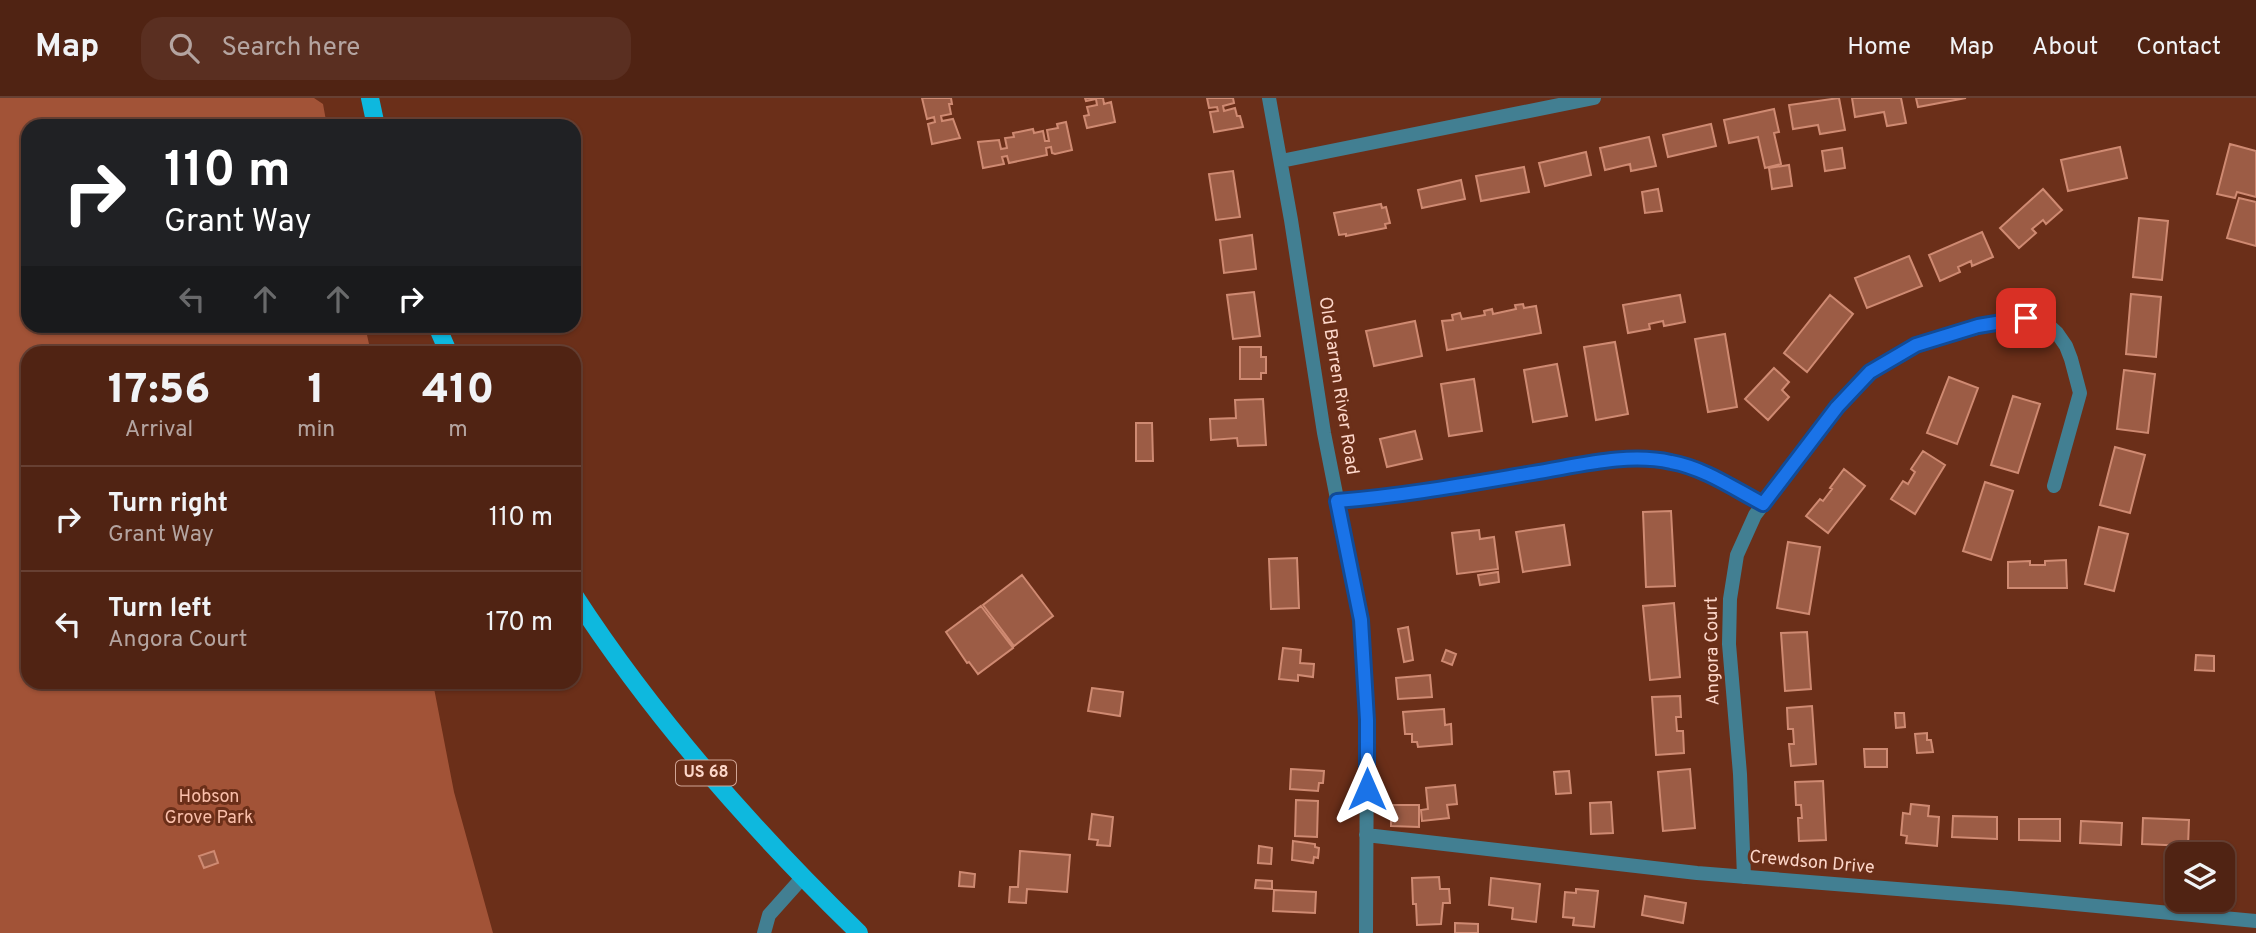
<!DOCTYPE html>
<style>
:root{--surface:#502313;--page:#5a2f21;--text:#f1f3f6;--muted:#b4a4a0;--line:#674033}
body{margin:0;font-family:Overpass,sans-serif;background:var(--page);color:var(--text);height:100vh;display:flex;flex-direction:column;font-size:26px;white-space:nowrap}
*{box-sizing:border-box;margin:0}
p{font-size:23px;color:var(--muted)}
.icon{flex:none;width:38px;height:38px;fill:none;stroke:currentColor;stroke-width:2;stroke-linecap:round;stroke-linejoin:round}
.map{position:relative;flex:1;overflow:hidden}
.side{position:absolute;left:21px;top:248px;width:560px;height:343px;display:flex;flex-direction:column;background:var(--surface);border-radius:21px;box-shadow:0 2px 5px #0004,0 0 0 2px var(--line)}
.side>*{flex:none}
.hud{position:absolute;left:21px;top:21px;width:560px;height:214px;border-radius:21px;box-shadow:0 2px 5px #0004,0 0 0 2px var(--line);background:#202124;color:#fff;overflow:hidden}
.fabs{position:absolute;left:2165px;top:744px;display:grid;gap:14px}
.fabs a{display:grid;place-items:center;width:70px;height:70px;border-radius:14px;background:var(--surface);box-shadow:0 2px 5px #0004,0 0 0 2px var(--line);font-size:35px}
.pin{position:absolute;display:grid;place-items:center;width:60px;height:60px;color:#fff;margin:-30px;border-radius:14px;box-shadow:0 4px 10px #0006}
.me{position:absolute;width:77px;margin:-38px;rotate:0deg;stroke-linejoin:round;filter:drop-shadow(0 0 5px #0008)}
.turn{display:flex;align-items:center;gap:24px;height:147px;padding:0 28px;font-size:32px}
.turn .icon{width:91px;height:91px;stroke-width:2.5}
.turn b{display:block;font-size:49px;line-height:60px}
.lanes{display:flex;align-items:center;height:66px;padding:0 28px;background:#0003;justify-content:center;gap:35px;direction:ltr}
.lanes .off{opacity:.35}
.eta{display:flex;justify-content:space-evenly;align-items:center;height:119px;text-align:center}
.eta b{font-size:42px;font-weight:800;line-height:49px}
ul{padding:0;list-style:none}
li{display:flex;align-items:center;gap:21px;height:105px;padding:0 28px;border-top:2px solid var(--line)}
li div{flex:1}
li b{display:block;font-size:26px}
li em{font-style:normal}
header{display:flex;align-items:center;gap:42px;box-sizing:border-box;height:98px;padding:0 35px;background:var(--surface);border-bottom:2px solid var(--line)}
header strong{font-size:33px}
nav{display:flex;gap:38px;margin-inline-start:auto;font-size:24px}
.search{width:490px;height:63px;background:var(--page);display:flex;align-items:center;gap:18px;box-sizing:border-box;padding:0 24px;border-radius:21px;color:var(--muted);font-size:26px}
.map>svg:first-child{display:block}
.green{fill:#a25337}
.building{fill:#9c5c45;stroke:#cf8a72;stroke-width:2}
.lines{fill:none;stroke-linecap:round;stroke-linejoin:round}
.street{stroke:#427f92;stroke-width:14}
.primary{stroke:#0eb8de;stroke-width:18}
.route-casing{stroke:#114b97;stroke-width:18}
.route{stroke:#1a73e8;stroke-width:12}
.labels{text-anchor:middle;dominant-baseline:central;stroke-width:6;stroke-linejoin:round;paint-order:stroke}
.shield{fill:#6b2f19;stroke:#d1a595;stroke-width:2}
.shield-label{font-size:16px;font-weight:bold;fill:#fdd7ca}
.street-label{font-size:18px;fill:#fdd7ca;stroke:#6b2f19}
.park-label{font-size:18px;fill:#fabfab;stroke:#6b2f19}
</style>
<header>
<strong>Map</strong>
<div class="search"><svg class="icon" aria-label="search" viewBox="0 0 24 24"><circle cx="10" cy="10" r="6"/><path d="M15 15l6 6"/></svg>Search here</div>
<nav><a>Home</a><a>Map</a><a>About</a><a>Contact</a></nav>
</header>
<div class="map">
<svg width="2256" height="835" viewBox="0 0 2256 835">
<rect width="100%" height="100%" fill="#6b2f19"/>
<path class="green" d="M0 0H314L323 6 327 28H28V228H365L371 255 28 256V584L433 585 454 694 493 835H0Z"/>
<path class="building" d="M922 0H951L952 6H949L951 16 941 18 942 23 953 21 960 40 932 46 928 26 935 24 934 19 927 21Z
M1085 0H1103L1104 6 1111 4 1115 24 1087 30 1084 18 1089 17 1087 9 1097 7 1096 1 1086 3Z
M1207 0H1233L1234 5 1223 8 1224 13 1235 10 1237 18H1240L1243 29 1214 34 1210 14 1218 13 1217 9 1209 10Z
M1839 0 1845 32 1820 36 1818 27 1793 31 1789 7Z
M1852 0H1901L1906 25 1887 28 1884 14 1855 19Z
M1916 0H1966L1918 9Z
M1774 11 1779 34 1774 35 1781 66 1765 70 1758 39 1729 45 1724 22Z
M1066 24 1072 52 1055 56 1052 55 1051 49 1046 50 1047 57 1009 65 1007 58 1002 59 1004 66 983 70 978 44 999 42 1001 51 1007 50 1005 40 1014 39 1013 35 1033 31 1034 35 1043 33 1045 43H1049L1047 32 1058 30 1057 26Z
M1711 26 1716 48 1668 59 1663 37Z
M1649 39 1656 68 1631 73 1630 66 1605 72 1600 50Z
M2230 46 2256 53V99L2237 94 2235 100 2217 96Z
M2120 49 2127 80 2068 93 2061 62Z
M1842 50 1845 70 1825 73 1822 53Z
M1586 54 1591 77 1545 88 1539 65Z
M1789 67 1792 88 1772 91 1769 70Z
M1524 69 1529 94 1481 103 1476 78Z
M1233 73 1240 119 1216 122 1209 76Z
M1461 82 1465 101 1422 110 1418 92Z
M1658 91 1662 113 1645 115 1642 94Z
M2043 91 2062 112 2046 126 2043 122 2032 131 2036 135 2019 150 2000 130Z
M2239 100 2256 104V148L2227 140Z
M1381 106 1382 110 1386 109 1390 125 1385 126 1386 130 1346 138V136L1339 137 1334 115Z
M2139 120 2168 123 2162 182 2133 179Z
M1982 134 1993 159 1972 168 1971 163 1958 169 1960 174 1940 183 1929 157Z
M1252 137 1256 171 1224 175 1220 142Z
M1909 158 1922 188 1867 210 1855 180Z
M1254 194 1260 238 1233 241 1227 197Z
M2131 196 2161 199 2156 259 2126 256Z
M1680 197 1685 224 1664 228 1663 223 1649 226 1650 231 1628 235 1623 207Z
M1830 197 1853 216 1807 274 1784 255Z
M1523 206 1524 210 1536 208 1541 235 1447 252 1442 223 1453 222 1452 217 1460 215 1462 221 1485 217 1484 213 1492 211 1493 216 1516 211 1515 207Z
M1415 223 1422 258 1374 268 1366 233Z
M1725 236 1737 309 1708 314 1695 241Z
M1615 244 1628 316 1596 322 1584 249Z
M1240 249H1261V259H1266V275H1261V281H1240Z
M1557 266 1567 318 1533 324 1524 272Z
M1774 270 1789 284 1782 292 1789 299 1768 322 1745 301Z
M2124 272 2155 276 2148 335 2117 331Z
M1949 279 1978 290 1957 346 1927 335Z
M1474 281 1482 333 1449 338 1441 286Z
M2013 298 2040 306 2018 375 1991 367Z
M1263 301 1266 347 1238 348 1237 340 1211 342 1210 321 1236 320 1235 302Z
M1136 325H1152L1153 363H1136Z
M1415 333 1422 361 1387 369 1380 341Z
M2115 349 2145 357 2130 415 2100 407Z
M1923 353 1945 367 1915 416 1891 401 1903 383 1908 386 1915 374 1911 371Z
M1844 371 1865 388 1828 435 1806 418 1820 401 1823 403 1832 391 1830 390Z
M1985 384 2013 393 1991 462 1963 453Z
M1671 413 1675 488 1646 489 1643 414Z
M1564 427 1570 467 1523 474 1516 434Z
M2099 429 2128 436 2114 493 2085 486Z
M1479 432 1480 441 1494 439 1498 471 1457 476 1452 435Z
M1788 444 1820 449 1809 516 1777 510Z
M1297 460 1299 510 1271 511 1269 461Z
M2066 462 2067 490H2008V464L2030 463V467H2045V463Z
M1498 474 1499 484 1480 487 1478 477Z
M1022 477 1053 518 1014 548 983 507Z
M1674 505 1680 579 1650 582 1643 508Z
M981 508 1013 550 978 576 969 564 967 565 946 534Z
M1408 529 1413 562 1404 564 1398 531Z
M1807 534 1811 591 1785 593 1781 535Z
M1283 550 1301 552 1300 565 1314 566 1313 579 1298 577V583L1279 581Z
M1446 552 1456 556 1452 567 1442 563Z
M2196 557 2214 558V573L2195 572Z
M1430 577 1432 599 1398 601 1396 580Z
M1092 590 1123 594 1120 618 1088 613Z
M1680 598 1681 619H1676L1677 633H1683L1684 655 1656 657 1652 599Z
M1812 608 1816 666 1791 668 1789 646H1794L1793 631H1788L1787 610Z
M1444 611 1445 627 1451 626 1452 646 1418 649 1417 644H1412V636H1405L1403 614Z
M1895 615H1904L1905 629 1896 630Z
M1927 635V642H1931L1933 654 1917 655 1915 636Z
M1864 651H1887V669H1865Z
M1291 671 1324 673 1323 685H1319L1318 693 1290 691Z
M1690 671 1695 730 1663 733 1658 674Z
M1569 673 1571 695 1556 696 1554 674Z
M1823 683 1826 742 1799 743 1798 720H1802L1801 707H1796L1795 684Z
M1455 687 1457 706 1447 707 1449 720 1422 723 1421 712 1428 711 1426 690Z
M1296 702 1318 703 1317 739 1295 738Z
M1611 704 1613 735 1591 736 1590 705Z
M1911 706 1929 708 1928 718 1939 719 1937 748 1906 745 1907 738 1901 737 1903 715 1910 716Z
M1391 707H1419V729L1391 728Z
M1092 716 1113 719 1110 748 1097 747 1098 742 1089 741Z
M1953 718 1997 719V741L1952 739Z
M2143 720 2189 722 2188 748 2142 746Z
M2019 721H2060V743L2019 742Z
M2081 723 2122 725 2121 747 2080 745Z
M1293 743 1315 746V749L1319 750 1318 760 1314 759 1313 765 1292 762Z
M1259 748 1272 750 1271 766 1258 765Z
M214 753 218 765 204 770 199 758Z
M1020 753 1070 757 1067 794 1027 791 1026 805 1009 804 1010 789H1018Z
M960 774 975 776 974 789 959 788Z
M1439 779 1440 791H1449L1450 805H1443L1441 826 1417 827 1416 806H1413L1412 780Z
M1491 780 1540 786 1536 824 1512 821 1513 810 1489 807Z
M1256 782 1272 783V791L1255 790Z
M1576 791 1598 793 1594 829 1573 827 1574 820 1563 819 1565 794 1576 795Z
M1274 792 1316 794 1315 815 1273 813Z
M1645 798 1686 805 1683 825 1642 817Z
M1455 825 1478 826V835H1455Z"/>
<g class="lines">
<path class="street" d="M1269 0 1291 122 1324 335 1361 522 1367 623 1366 835
M1281 63 1594 0
M1337 403C1403 398 1468 386 1533 375 1577 368 1627 354 1671 363 1704 370 1733 390 1763 406
M1366 737 1697 775 2010 800 2256 823
M1744 779 1740 676 1729 546 1730 501 1737 457 1755 417 1837 309 1870 274 1916 247 2005 222 2026 220 2037 221 2046 225 2057 235 2066 248 2071 261 2080 295 2054 388
M764 835 769 817 803 779"/>
<path class="primary" d="M370 0 376 28
M437 228 449 256
M574 497C655 622 753 732 859 835"/>
</g>
<g class="lines">
<defs>
<path id="route" d="M1367 691V622L1361 522 1337 403C1403 398 1468 386 1533 375 1577 368 1627 354 1671 364 1704 370 1733 390 1763 406L1837 309 1870 274 1916 247 1978 228 2026 220"/>
</defs>
<use href="#route" class="route-casing"/>
<use href="#route" class="route"/>
</g>
<g class="labels">
<rect class="shield" x="676" y="662.5" width="60" height="25" rx="5"/>
<g class="shield-label">
<text x="706" y="675">US 68</text>
</g>
<g class="street-label">
<text transform="translate(1338 288) rotate(81)">Old Barren River Road</text>
<text transform="translate(1713 553) rotate(-91)">Angora Court</text>
<text transform="translate(1812 765) rotate(5)">Crewdson Drive</text>
</g>
<g class="park-label">
<text x="209" y="699">Hobson<tspan x="209" dy="21">Grove Park</tspan></text>
</g>
</g>
</svg>
<div class="fabs">
<a><svg class="icon" aria-label="layers" viewBox="0 0 24 24"><path d="M12 4l9 5-9 5-9-5zM3 14l9 5 9-5"/></svg></a>
</div>
<div class="pin" style="left:2026px;top:220px;background:#d93025"><svg class="icon" aria-label="arrive" viewBox="0 0 24 24"><path d="M6 21V4h12l-3 4 3 4H6"/></svg></div>
<svg class="me" style="left:1367px;top:691px" viewBox="-20 -20 40 40"><path d="M0-17L14 15 0 8-14 15z" fill="#1a73e8" stroke="#fff" stroke-width="4"/></svg>
<div class="hud">
<div class="turn"><svg class="icon" aria-label="right" viewBox="0 0 24 24"><path d="M7 20v-9h11M14 6l5 5-5 5"/></svg><div><b>110 m</b>Grant Way</div></div>
<div class="lanes"><svg class="icon off" aria-label="left" viewBox="0 0 24 24"><path d="M17 20v-9H6M10 6l-5 5 5 5"/></svg><svg class="icon off" aria-label="ahead" viewBox="0 0 24 24"><path d="M12 20V5M6 11l6-6 6 6"/></svg><svg class="icon off" aria-label="ahead" viewBox="0 0 24 24"><path d="M12 20V5M6 11l6-6 6 6"/></svg><svg class="icon" aria-label="right" viewBox="0 0 24 24"><path d="M7 20v-9h11M14 6l5 5-5 5"/></svg></div>
</div>
<section class="side">
<div class="eta">
<div><b>17:56</b><p>Arrival</p></div>
<div><b>1</b><p>min</p></div>
<div><b>410</b><p>m</p></div>
</div>
<ul>
<li><svg class="icon" aria-label="right" viewBox="0 0 24 24"><path d="M7 20v-9h11M14 6l5 5-5 5"/></svg><div><b>Turn right</b><p>Grant Way</p></div><em>110 m</em></li>
<li><svg class="icon" aria-label="left" viewBox="0 0 24 24"><path d="M17 20v-9H6M10 6l-5 5 5 5"/></svg><div><b>Turn left</b><p>Angora Court</p></div><em>170 m</em></li>
</ul>
</section>
</div>
